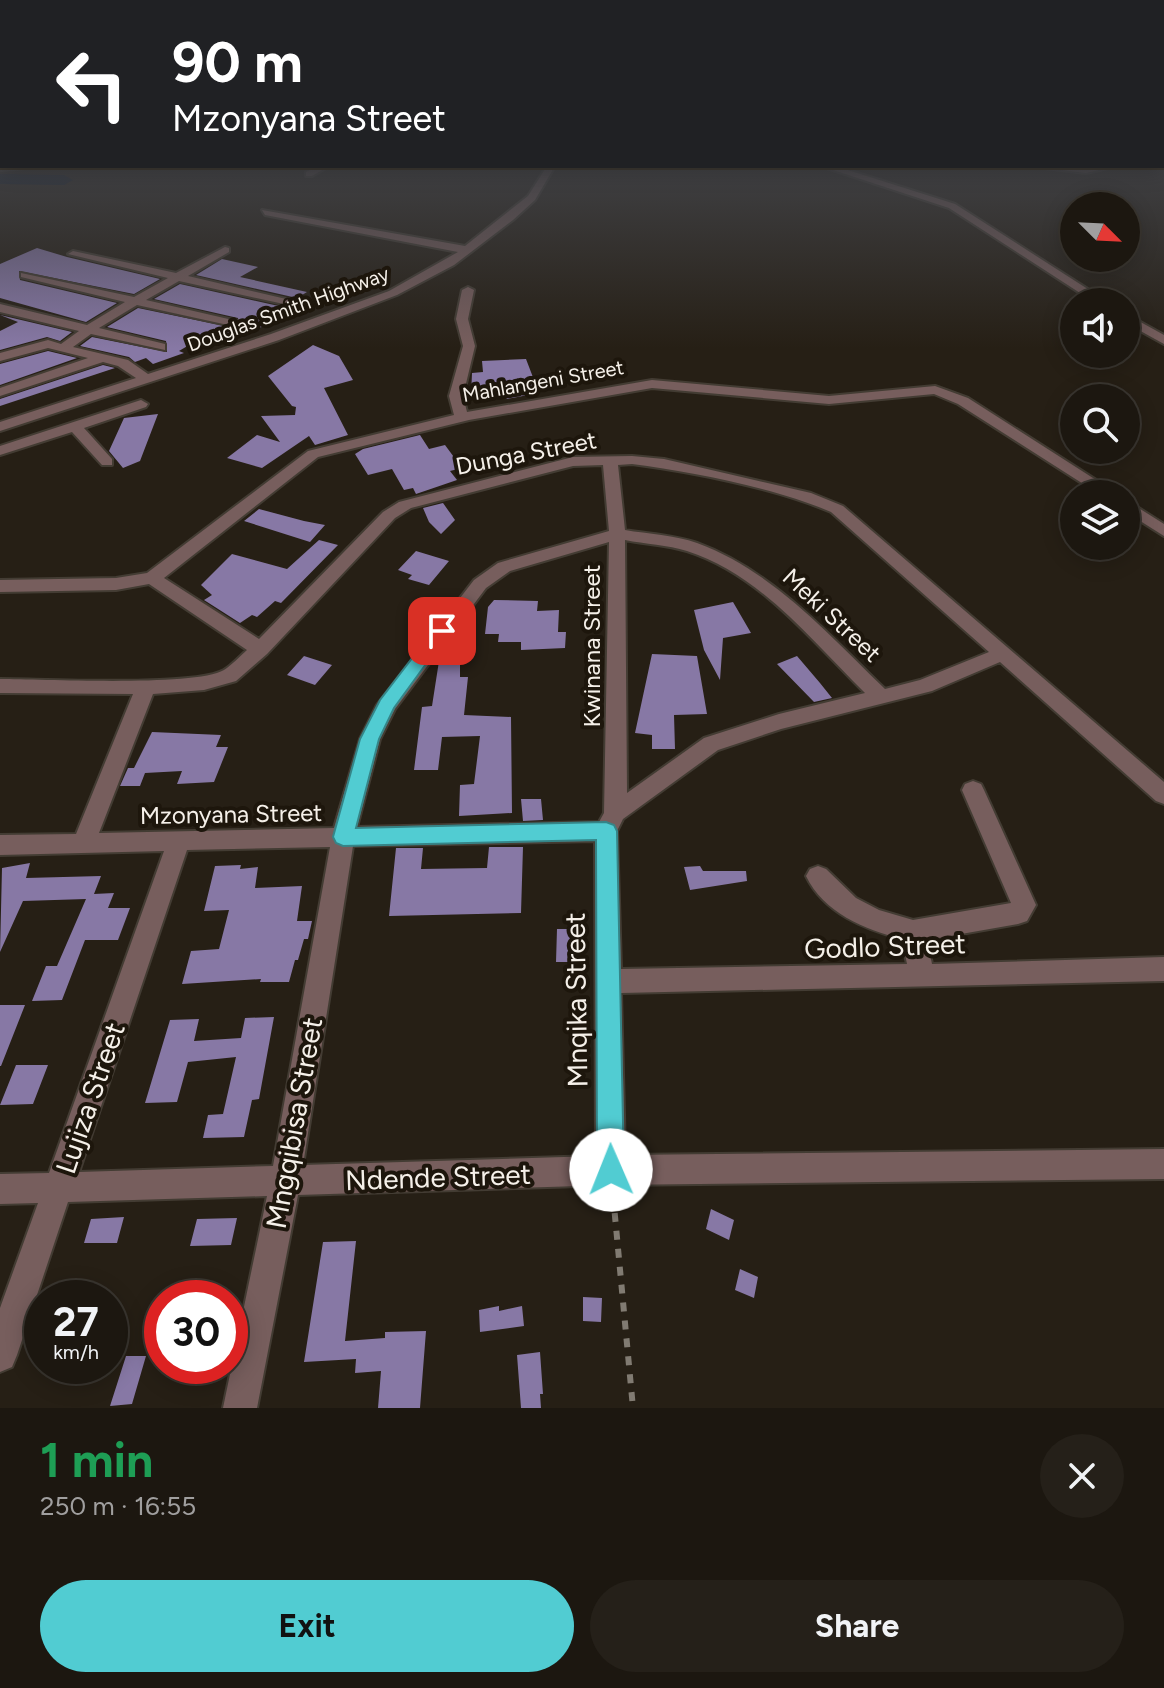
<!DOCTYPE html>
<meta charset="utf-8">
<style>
:root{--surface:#1c1710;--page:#252019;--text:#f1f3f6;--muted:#a09f9f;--line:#3a3630;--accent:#51ccd2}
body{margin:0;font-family:Figtree,sans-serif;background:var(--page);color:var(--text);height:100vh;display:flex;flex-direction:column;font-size:30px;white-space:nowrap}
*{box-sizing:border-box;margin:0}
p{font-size:26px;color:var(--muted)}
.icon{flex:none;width:44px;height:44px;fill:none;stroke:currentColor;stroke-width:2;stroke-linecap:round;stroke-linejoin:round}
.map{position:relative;height:1408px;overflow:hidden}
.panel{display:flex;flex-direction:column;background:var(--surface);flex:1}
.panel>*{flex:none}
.banner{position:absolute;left:0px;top:0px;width:1164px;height:168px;box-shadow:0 4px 20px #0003,0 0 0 2px var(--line);background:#202124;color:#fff;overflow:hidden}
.needle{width:52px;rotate:114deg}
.fabs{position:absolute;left:1060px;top:192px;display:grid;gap:16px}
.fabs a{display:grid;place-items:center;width:80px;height:80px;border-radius:50%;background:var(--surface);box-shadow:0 4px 20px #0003,0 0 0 2px var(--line);font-size:40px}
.speed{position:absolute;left:24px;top:1280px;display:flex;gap:16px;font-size:40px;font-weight:700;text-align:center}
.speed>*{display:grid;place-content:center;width:104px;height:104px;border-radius:50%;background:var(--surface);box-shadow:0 4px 20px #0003,0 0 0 2px var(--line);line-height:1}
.speed small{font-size:20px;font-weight:400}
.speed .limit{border:12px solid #d22;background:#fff;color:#111}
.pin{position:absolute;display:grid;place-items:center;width:68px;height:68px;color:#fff;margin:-34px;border-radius:16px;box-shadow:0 4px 12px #0006}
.me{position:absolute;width:88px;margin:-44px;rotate:359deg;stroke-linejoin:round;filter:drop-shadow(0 0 6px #0008)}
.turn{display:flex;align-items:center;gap:28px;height:168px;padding:0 40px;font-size:36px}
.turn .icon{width:104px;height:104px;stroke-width:2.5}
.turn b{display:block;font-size:56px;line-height:68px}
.round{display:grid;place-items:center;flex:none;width:84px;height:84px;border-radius:42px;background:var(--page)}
.head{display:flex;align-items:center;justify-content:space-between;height:136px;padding:0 40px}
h1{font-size:48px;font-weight:700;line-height:60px;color:#1e9e55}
.cta{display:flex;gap:16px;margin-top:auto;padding:16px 40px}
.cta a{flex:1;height:92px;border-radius:48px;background:var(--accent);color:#111;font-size:32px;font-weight:700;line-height:92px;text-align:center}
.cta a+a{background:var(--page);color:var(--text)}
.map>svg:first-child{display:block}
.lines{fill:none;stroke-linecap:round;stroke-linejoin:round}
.river{fill:#001128;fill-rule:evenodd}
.building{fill:#8778a5}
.minor-casing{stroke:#433c33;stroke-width:4}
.path{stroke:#817b72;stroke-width:6;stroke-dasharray:9 9;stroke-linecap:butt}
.minor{fill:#775e5d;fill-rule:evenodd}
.route{fill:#51ccd2;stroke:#358588;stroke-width:2}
.labels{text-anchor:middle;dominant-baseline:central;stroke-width:8;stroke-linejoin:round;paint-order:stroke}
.far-street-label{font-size:20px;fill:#f5f0e9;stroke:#1d160c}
.street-label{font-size:24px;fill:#f5f0e9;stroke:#1d160c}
.near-street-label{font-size:28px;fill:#f5f0e9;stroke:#1d160c}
</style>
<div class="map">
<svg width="1164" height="1408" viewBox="0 0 1164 1408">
<rect width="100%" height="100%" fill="#261f15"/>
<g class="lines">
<path class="river" d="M0 174 64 175 73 180 64 185 0 184Z"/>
</g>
<path class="building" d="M37 248 67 257 160 279 134 294 19 271 20 280 117 303 86 322 0 298V264Z
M222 259 258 267 240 277 307 292 297 298 196 275Z
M180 284 292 309 299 307 277 322 231 337 211 332 179 351 184 353 153 364 146 358 135 362 129 357 80 346 92 337 167 352 166 341 107 327 138 308 239 329 238 318 154 299Z
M0 315 72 332 60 341 47 337 0 350V331L18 322Z
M313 345 339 356 353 380 324 388 348 435 315 445 309 436 262 468 227 458 257 435 280 442 261 416 295 415 296 407 292 406 268 376Z
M48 351 77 358 0 385V364Z
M526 359 539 393 507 399 502 393 471 396 472 373 483 372 482 361Z
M103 365 115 368 0 406V399Z
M158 414 140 461 123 468 109 451 124 418Z
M420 435 429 449 445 445 462 468 450 471 457 480 416 494 413 488 404 490 392 469 368 475 355 454 363 449Z
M443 503 455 520 441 534 429 522 423 508Z
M259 509 304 521 325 525 310 542 244 521Z
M319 540 338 545 281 603 275 601 257 617 252 615 240 623 204 600 212 595 201 585 232 554 287 569Z
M416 551 449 561 429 585 408 579 412 575 398 570Z
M494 600 538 601 537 611 559 610 558 632H566L565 648 521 650V642H498L499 634H485L488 607Z
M733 602 751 633 723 638 720 680 704 650 694 610Z
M652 654 697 656 707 714 674 715 675 749H652V735L635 733Z
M304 656 332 665 315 685 287 675Z
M797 656 820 683 832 698 814 702 777 664Z
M439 661 460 662V677H468L464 715 511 717 512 813 459 816 460 785 474 784 480 736 442 737 438 770H414L422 707 432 706Z
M152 732 221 735 216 747H228L214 782 177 784 182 771 145 773 140 786H120L128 768H134Z
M521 799H541L543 820 523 821Z
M489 847H523L521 913 389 916 396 848H423L421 869 487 868Z
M30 863 26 878 101 876 94 894 114 893 108 908H130L118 940H85L62 1000 32 1001 46 966H57L86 899 23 901 0 952 2 868Z
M241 865 240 869 258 867 255 888 302 886 297 921H312L308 939H304L298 960H295L289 982H260L261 979 182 984 191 951 219 949 229 910 204 911 215 866Z
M700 866 703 871H746L747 881 690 890 684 867Z
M557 929H580V962H556Z
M0 1005H25L1 1066H0Z
M274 1017 259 1099 252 1100 244 1137 203 1138 208 1115 223 1114 236 1057 188 1062 177 1102 145 1103 170 1020 199 1019 194 1041 241 1038 245 1018Z
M16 1065H48L33 1104 0 1105Z
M711 1209 734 1220 729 1240 706 1229Z
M124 1217 117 1243H84L91 1219Z
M237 1218 231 1245 190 1246 197 1219Z
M356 1241 345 1341 385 1338V1332L426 1331 420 1408H378L381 1371 355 1373 356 1359 304 1362 323 1242Z
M740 1269 758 1277 754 1298 735 1290Z
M583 1297 602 1298 601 1322 583 1321Z
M499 1306V1311L522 1306 524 1326 480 1332 479 1310Z
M540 1352 543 1394H540L541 1408H521L517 1355Z
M126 1356H146L132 1404 110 1406Z"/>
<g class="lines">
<defs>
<path id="minor" d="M0 164 2 166H50L0 170Z
M318 166H329L312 176H306V172Z
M547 166H555L535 200 513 220 454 265 397 295 279 340 0 431V422L136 378 118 366 103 362 0 396V388L88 358 48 348 0 361V353L48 340 61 344 79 331 0 312V304L87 325 125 302 21 277V273L134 297 168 278 68 254 73 251 176 273 225 247 229 248V252L188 276 299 302 293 306 179 281 146 300 237 321V327L137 305 99 328 165 344V350L91 334 73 347 128 360 148 374 271 334 389 291 458 252 265 215 262 210 465 246 528 196Z
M821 166H835L955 204 1108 302H1094L949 208Z
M1029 166H1116L1086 173Z
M468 287 474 290 468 319 475 346 463 396 467 412 652 380 829 396 935 386 968 398 1118 494H1099L958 404 934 394 829 404 652 388 469 420 318 457 164 578 259 639 383 512 399 502 573 457 632 456 664 459 811 493 843 506 1164 782V804L1156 801 1000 662 932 691 781 729 718 750 623 819 617 831 621 969 907 964 902 939C864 929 824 913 806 876L810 869 818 866 826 869 856 898 879 910 913 920 1011 903 962 790 965 784 973 781 981 784 984 790 1036 905 1027 921 1018 924 927 940 932 964 1164 957V981L621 993 625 1155 1164 1149V1179L611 1185 298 1195 257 1408H223L267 1196 68 1202 17 1355 12 1367 0 1372V1308L38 1203 0 1204V1174L49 1173 164 851 0 855V835L76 834 133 694 0 693V679C42 679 195 687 224 670 232 665 240 656 247 650L149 584 116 590 0 592V580L116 578 147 573 308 451 454 415 449 396 463 346 456 319 462 290ZM632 464C693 472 775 488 831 512L989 652 920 680 885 689C828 634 773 571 697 543 675 535 648 534 625 530L618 465ZM603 465 609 531 498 563 474 580 377 705 360 739 334 828 99 833 153 694 204 690 236 681 267 654 395 518 411 508 573 466ZM625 540C645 544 668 545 687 551 760 574 813 642 865 693L779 714 704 738 627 793ZM609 542 604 813 599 822 357 827 380 739 395 709 486 588 510 571ZM595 841 596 1156 303 1165 353 846ZM330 847 273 1166 79 1172 187 850Z
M1126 314 1164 335V344L1126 323Z
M141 400 148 404 146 407 84 428 112 459V465H102L72 432 0 455V446Z
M1126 500 1164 524V536L1126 512Z"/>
</defs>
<use href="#minor" class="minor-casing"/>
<path class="path" d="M613 1195 633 1408"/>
<use href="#minor" class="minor"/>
</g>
<linearGradient id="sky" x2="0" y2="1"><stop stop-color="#15110c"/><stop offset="0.44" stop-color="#414246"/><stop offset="1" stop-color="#414246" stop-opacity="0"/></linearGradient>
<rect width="1164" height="349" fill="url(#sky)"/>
<path class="route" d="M442 625 450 631 394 708 379 739 356 828 606 822 614 825 617 831 624 1170 620 1180 611 1183 601 1180 597 1170 596 840 343 846 336 843 333 837 360 739 380 700 436 627Z"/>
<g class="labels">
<g class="far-street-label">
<text transform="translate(288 309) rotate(-20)">Douglas Smith Highway</text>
<text transform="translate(543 381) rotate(-10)">Mahlangeni Street</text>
</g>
<g class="street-label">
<text transform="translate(526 453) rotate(-11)">Dunga Street</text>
<text transform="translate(832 615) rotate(43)">Meki Street</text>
<text transform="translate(591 646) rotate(-90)">Kwinana Street</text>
<text transform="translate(231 814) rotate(-1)">Mzonyana Street</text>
</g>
<g class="near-street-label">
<text transform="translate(885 946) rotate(-2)">Godlo Street</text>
<text transform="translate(576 1000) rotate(-91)">Mnqika Street</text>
<text transform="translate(90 1098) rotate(-71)">Lujiza Street</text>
<text transform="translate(294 1123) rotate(-80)">Mngqibisa Street</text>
<text transform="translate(438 1177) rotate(-2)">Ndende Street</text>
</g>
</g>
</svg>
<div class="fabs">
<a><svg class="needle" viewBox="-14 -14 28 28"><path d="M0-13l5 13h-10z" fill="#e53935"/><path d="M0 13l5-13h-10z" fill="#a09f9f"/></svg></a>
<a><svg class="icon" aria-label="sound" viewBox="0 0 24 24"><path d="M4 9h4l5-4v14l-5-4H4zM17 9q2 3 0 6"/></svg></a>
<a><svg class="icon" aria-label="search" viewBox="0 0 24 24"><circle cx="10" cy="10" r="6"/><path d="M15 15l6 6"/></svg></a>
<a><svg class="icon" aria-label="layers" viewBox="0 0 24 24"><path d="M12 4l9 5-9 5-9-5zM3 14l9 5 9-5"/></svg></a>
</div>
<div class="speed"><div>27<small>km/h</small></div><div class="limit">30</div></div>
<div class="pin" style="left:442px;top:631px;background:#d93025"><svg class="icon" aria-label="arrive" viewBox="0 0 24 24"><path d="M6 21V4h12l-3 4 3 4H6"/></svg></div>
<svg class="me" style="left:611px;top:1170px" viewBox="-20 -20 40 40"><circle r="19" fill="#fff"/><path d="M0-13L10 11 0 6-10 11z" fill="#51ccd2"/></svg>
<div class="banner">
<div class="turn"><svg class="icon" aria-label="left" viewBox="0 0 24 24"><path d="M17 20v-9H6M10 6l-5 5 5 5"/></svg><div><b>90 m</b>Mzonyana Street</div></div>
</div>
</div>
<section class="panel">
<div class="head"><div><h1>1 min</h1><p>250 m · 16:55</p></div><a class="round"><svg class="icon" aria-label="close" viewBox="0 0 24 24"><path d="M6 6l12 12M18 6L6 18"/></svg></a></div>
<div class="cta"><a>Exit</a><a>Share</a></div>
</section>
